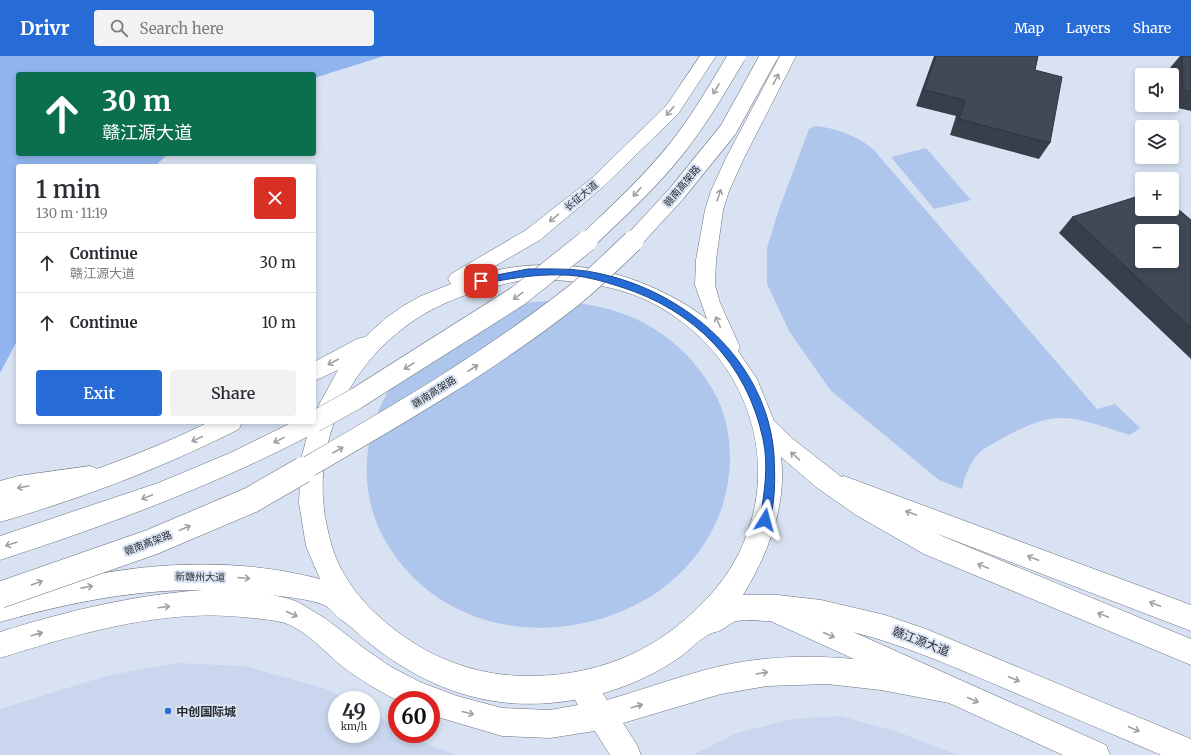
<!DOCTYPE html>
<meta charset="utf-8">
<style>
:root{--surface:#fff;--page:#f2f2f3;--text:#2b2b33;--muted:#7c7c81;--line:#e1e1e2;--accent:#276bd7}
body{margin:0;font-family:Merriweather,"Noto Sans SC",serif;background:var(--page);color:var(--text);height:100vh;display:flex;flex-direction:column;font-size:15px;white-space:nowrap}
*{box-sizing:border-box;margin:0}
p{font-size:13px;color:var(--muted)}
.icon{flex:none;width:22px;height:22px;fill:none;stroke:currentColor;stroke-width:2;stroke-linecap:round;stroke-linejoin:round}
.map{position:relative;flex:1;overflow:hidden}
.sheet{position:absolute;left:16px;top:108px;width:300px;height:260px;display:flex;flex-direction:column;background:var(--surface);border-radius:4px;box-shadow:0 2px 6px #0003}
.sheet>*{flex:none}
.guide{position:absolute;left:16px;top:16px;width:300px;height:84px;border-radius:4px;box-shadow:0 2px 6px #0003;background:#0b6e4f;color:#fff;overflow:hidden}
.tools{position:absolute;left:1135px;top:12px;display:grid;gap:8px}
.tools a{display:grid;place-items:center;width:44px;height:44px;border-radius:4px;background:var(--surface);box-shadow:0 2px 6px #0003;font-size:20px}
.speed{position:absolute;left:328px;top:635px;display:flex;gap:8px;font-size:20px;font-weight:700;text-align:center}
.speed>*{display:grid;place-content:center;width:52px;height:52px;border-radius:50%;background:var(--surface);box-shadow:0 2px 6px #0003;line-height:1}
.speed small{font-size:10px;font-weight:400}
.speed .limit{border:6px solid #d22;background:#fff;color:#111}
.pin{position:absolute;display:grid;place-items:center;width:34px;height:34px;color:#fff;margin:-17px;border-radius:8px;box-shadow:0 2px 6px #0006}
.me{position:absolute;width:44px;margin:-22px;rotate:8deg;stroke-linejoin:round;filter:drop-shadow(0 0 3px #0008)}
.turn{display:flex;align-items:center;gap:14px;height:84px;padding:0 20px;font-size:18px}
.turn .icon{width:52px;height:52px;stroke-width:2.5}
.turn b{display:block;font-size:28px;line-height:34px}
.round{display:grid;place-items:center;flex:none;width:42px;height:42px;border-radius:4px;background:var(--page)}
.summary{display:flex;align-items:center;justify-content:space-between;height:68px;padding:0 20px}
h1{font-size:24px;font-weight:600;line-height:30px}
.button{display:flex;gap:8px;margin-top:auto;padding:8px 20px}
.button a{flex:1;height:46px;border-radius:4px;background:var(--accent);color:#fff;font-size:16px;font-weight:600;line-height:46px;text-align:center}
.button a+a{background:var(--page);color:var(--text)}
ul{padding:0;list-style:none}
li{display:flex;align-items:center;gap:12px;height:60px;padding:0 20px;border-top:1px solid var(--line)}
li div{flex:1}
li b{display:block;font-size:15px}
li em{font-style:normal}
header{display:flex;align-items:center;gap:24px;box-sizing:border-box;height:56px;padding:0 20px;background:var(--accent);color:#fff}
header strong{font-size:19px}
nav{display:flex;gap:22px;margin-inline-start:auto;font-size:14px}
.search{width:280px;height:36px;background:var(--page);display:flex;align-items:center;gap:10px;box-sizing:border-box;padding:0 14px;border-radius:4px;color:var(--muted);font-size:15px}
.map>svg:first-child{display:block}
.built{fill:#c9d6ed}
.green{fill:#aec6ec}
.water{fill:#90b4ee}
.lines{fill:none;stroke-linecap:round;stroke-linejoin:round}
.minor-casing{stroke:#697280;stroke-width:1}
.major-casing{stroke:#697280;stroke-width:1}
.highway-casing{stroke:#697280;stroke-width:1}
.minor{fill:#fff;fill-rule:evenodd}
.major{fill:#fff;fill-rule:evenodd}
.highway{fill:#fff;fill-rule:evenodd}
.highway-bridge-far2-casing{stroke:#697280;stroke-width:18;stroke-linecap:butt}
.highway-bridge-far1-casing{stroke:#697280;stroke-width:22;stroke-linecap:butt}
.highway-bridge-casing{stroke:#697280;stroke-width:27;stroke-linecap:butt}
.highway-bridge-far2{stroke:#fff;stroke-width:17}
.highway-bridge-far1{stroke:#fff;stroke-width:21}
.highway-bridge{stroke:#fff;stroke-width:26}
.wall{fill:#383f4b}
.building{fill:#414957;stroke:#2e333d;fill-rule:evenodd}
.oneway{stroke:#9ea0a2}
.route{fill:#276bd7;stroke:#19468c}
.poi-dot{fill:#276bd7;stroke:#d8e2f2;stroke-width:1.5}
.labels{text-anchor:middle;dominant-baseline:central;stroke-width:4;stroke-linejoin:round;paint-order:stroke}
.street-label{font-size:10px;fill:#272b31;stroke:#d8e2f2}
.near-street-label{font-size:12px;fill:#272b31;stroke:#d8e2f2}
.near-poi-label{font-size:12px;font-weight:bold;fill:#272b31;stroke:#d8e2f2;text-anchor:start}
</style>
<header>
<strong>Drivr</strong>
<div class="search"><svg class="icon" aria-label="search" viewBox="0 0 24 24"><circle cx="10" cy="10" r="6"/><path d="M15 15l6 6"/></svg>Search here</div>
<nav><a>Map</a><a>Layers</a><a>Share</a></nav>
</header>
<div class="map">
<svg width="1191" height="699" viewBox="0 0 1191 699">
<rect width="100%" height="100%" fill="#d8e2f2"/>
<path class="built" d="M176 607 244 610 326 633 347 644H337V678H371V657L397 671V678H409L429 689 457 699H0V653L106 620Z
M840 660 898 676 957 699H693L737 677 792 663Z"/>
<path class="green" d="M815 70C836 72 857 80 873 93L1097 353 1115 348 1140 372 1130 379C1109 373 1086 363 1064 362 1035 361 1007 380 982 394 971 404 965 418 962 433L939 424 831 335 789 275 767 228V192L779 153 809 73Z
M926 92 971 144 934 153 891 101Z
M547 245C618 246 676 271 713 334 733 369 734 411 723 448 712 484 687 516 656 537 568 595 442 582 386 486 367 454 362 414 371 377 375 361 382 346 390 332L524 247Z"/>
<path class="water" d="M0 0H384L314 22V18H18V98H168L155 110H18V283L0 317Z"/>
<g class="lines">
<defs>
<path id="minor" d="M90 410 98 413 102 421 98 429 90 432 18 442 0 447V425L18 420Z
M844 420 1191 549V575L836 439 832 431 836 423Z
M203 534H237L268 538 286 542 298 546 326 563 365 593 391 611 420 626 457 640 502 652 550 654 578 649 567 629 571 619 581 615 591 619 607 644C645 633 683 619 721 610 764 600 810 599 854 603L766 563 762 554 766 545 775 541 1106 689 1110 699H1063L949 647 881 634 827 628 767 630 721 638 623 667 637 689 641 699H610L595 675 550 682 502 680 431 659V644H397L391 641C372 631 354 620 338 607 322 593 305 574 285 567 275 564 262 563 252 562 167 551 80 577 0 602V576C67 555 133 539 203 534Z"/>
<path id="major" d="M700 0H716L678 58 604 130 540 184 481 218C560 196 642 215 707 263L695 229 696 204 705 154 711 135 726 102 780 0H796L744 102 729 135 723 154 716 204 715 229 720 247 740 291 738 295 757 323 774 365 793 383 853 430 895 456 942 480 1191 583V609L924 498 856 459 816 431 781 401C787 449 768 498 743 539H778L821 544 885 559 926 573 1191 683V699H1161C1110 677 1058 655 1006 633 930 601 853 565 768 565 758 565 747 563 737 565 731 566 727 571 721 574 718 576 713 576 710 578 699 583 690 594 680 601 631 635 568 652 509 647 455 642 409 619 368 586 358 578 350 569 340 563 335 559 331 553 326 550 312 543 286 541 271 539 174 526 93 540 0 566V540C107 511 211 495 320 523L306 490 299 447 301 403 311 366H314V358L338 314 314 325V306L357 283 365 281 386 262 403 250 421 240 451 228 448 223 451 218 526 174 592 122 666 50ZM528 223C568 224 607 227 644 243 741 288 787 399 739 497 725 526 701 551 676 571 634 604 583 620 529 620 479 620 434 604 395 574 376 559 358 542 346 521 335 505 330 485 326 466 312 394 343 319 401 274 438 244 482 232 528 223Z
M209 366H242L239 373C162 412 83 442 0 466V444C72 423 142 399 209 366Z"/>
<path id="highway" d="M314 356 322 359 325 366 322 373C219 428 111 468 0 504V480L158 427 230 397 293 366H314Z"/>
</defs>
<use href="#minor" class="minor-casing"/>
<use href="#major" class="major-casing"/>
<use href="#highway" class="highway-casing"/>
<use href="#minor" class="minor"/>
<use href="#major" class="major"/>
<use href="#highway" class="highway"/>
<defs>
<path id="highway-bridge-far2" d="M586 186C616 157 647 129 673 97 698 67 717 33 737 0
M632 186 677 137 728 74 769 0"/>
<path id="highway-bridge-far1" d="M314 366 357 342 518 240 587 185
M301 415C394 361 488 307 573 240 594 223 614 203 633 185"/>
<path id="highway-bridge" d="M0 539 152 486 251 444 303 414"/>
</defs>
<use href="#highway-bridge-far2" class="highway-bridge-far2-casing"/>
<use href="#highway-bridge-far1" class="highway-bridge-far1-casing"/>
<use href="#highway-bridge" class="highway-bridge-casing"/>
<use href="#highway-bridge-far2" class="highway-bridge-far2"/>
<use href="#highway-bridge-far1" class="highway-bridge-far1"/>
<use href="#highway-bridge" class="highway-bridge"/>
</g>
<path class="wall" d="M934 0H1038L1035 14 1050 87 1039 103 950 79 956 60 916 50Z
M1180 0H1191V55L1169 50V49H1172V19H1169V13Z
M1072 161 1191 164V303L1059 177Z"/>
<path class="building" d="M936 0H1038L1035 14 1062 21 1050 87 959 63 965 44 924 34Z
M1182 0H1191V36L1183 34Z
M1142 139V153H1172V148L1191 164V272L1072 161ZM1142 175H1172V205H1142Z"/>
<defs><path id="oneway-shaft" d="M-6 0H5M1.5-3L5.5 0L1.5 3" fill="none" stroke-width="1.6" stroke-linecap="round" stroke-linejoin="round"/></defs>
<g class="oneway">
<use href="#oneway-shaft" transform="translate(776 23) rotate(-62)"/>
<use href="#oneway-shaft" transform="translate(716 33) rotate(121)"/>
<use href="#oneway-shaft" transform="translate(670 55) rotate(130)"/>
<use href="#oneway-shaft" transform="translate(637 136) rotate(132)"/>
<use href="#oneway-shaft" transform="translate(719 139) rotate(-72)"/>
<use href="#oneway-shaft" transform="translate(554 162) rotate(141)"/>
<use href="#oneway-shaft" transform="translate(518 240) rotate(144)"/>
<use href="#oneway-shaft" transform="translate(718 266) rotate(-114)"/>
<use href="#oneway-shaft" transform="translate(333 306) rotate(153)"/>
<use href="#oneway-shaft" transform="translate(409 310) rotate(148)"/>
<use href="#oneway-shaft" transform="translate(473 312) rotate(-33)"/>
<use href="#oneway-shaft" transform="translate(197 383) rotate(155)"/>
<use href="#oneway-shaft" transform="translate(279 384) rotate(154)"/>
<use href="#oneway-shaft" transform="translate(338 394) rotate(-30)"/>
<use href="#oneway-shaft" transform="translate(795 400) rotate(-139)"/>
<use href="#oneway-shaft" transform="translate(23 431) rotate(170)"/>
<use href="#oneway-shaft" transform="translate(147 441) rotate(158)"/>
<use href="#oneway-shaft" transform="translate(911 457) rotate(-160)"/>
<use href="#oneway-shaft" transform="translate(185 472) rotate(-23)"/>
<use href="#oneway-shaft" transform="translate(11 488) rotate(162)"/>
<use href="#oneway-shaft" transform="translate(1033 502) rotate(-159)"/>
<use href="#oneway-shaft" transform="translate(983 510) rotate(-158)"/>
<use href="#oneway-shaft" transform="translate(244 522) rotate(5)"/>
<use href="#oneway-shaft" transform="translate(37 527) rotate(-20)"/>
<use href="#oneway-shaft" transform="translate(87 531) rotate(-11)"/>
<use href="#oneway-shaft" transform="translate(1155 548) rotate(-159)"/>
<use href="#oneway-shaft" transform="translate(164 551) rotate(-7)"/>
<use href="#oneway-shaft" transform="translate(292 558) rotate(24)"/>
<use href="#oneway-shaft" transform="translate(1103 559) rotate(-158)"/>
<use href="#oneway-shaft" transform="translate(37 578) rotate(-16)"/>
<use href="#oneway-shaft" transform="translate(829 579) rotate(24)"/>
<use href="#oneway-shaft" transform="translate(762 617) rotate(-9)"/>
<use href="#oneway-shaft" transform="translate(1014 623) rotate(23)"/>
<use href="#oneway-shaft" transform="translate(973 644) rotate(24)"/>
<use href="#oneway-shaft" transform="translate(637 650) rotate(-16)"/>
<use href="#oneway-shaft" transform="translate(468 657) rotate(14)"/>
<use href="#oneway-shaft" transform="translate(1134 673) rotate(23)"/>
</g>
<path class="route" d="M528 213C551 213 574 212 597 217 686 235 767 305 774 399 775 419 776 449 768 468L765 469 761 468 760 464C764 438 769 410 763 383 747 307 694 254 621 231 602 225 583 219 562 219 534 218 508 223 481 228L477 225 481 222Z"/>
<circle class="poi-dot" cx="168" cy="655" r="4"/>
<g class="labels">
<g class="street-label">
<text transform="translate(682 130) rotate(-50)">赣南高架路</text>
<text transform="translate(581 140) rotate(-40)">长征大道</text>
<text transform="translate(434 336) rotate(-32)">赣南高架路</text>
<text transform="translate(148 487) rotate(-21)">赣南高架路</text>
<text transform="translate(200 521) rotate(1)">新赣州大道</text>
</g>
<g class="near-street-label">
<text transform="translate(921 585) rotate(21)">赣江源大道</text>
</g>
<g class="near-poi-label">
<text x="176" y="655">中创国际城</text>
</g>
</g>
</svg>
<div class="tools">
<a><svg class="icon" aria-label="sound" viewBox="0 0 24 24"><path d="M4 9h4l5-4v14l-5-4H4zM17 9q2 3 0 6"/></svg></a>
<a><svg class="icon" aria-label="layers" viewBox="0 0 24 24"><path d="M12 4l9 5-9 5-9-5zM3 14l9 5 9-5"/></svg></a>
<a>+</a>
<a>−</a>
</div>
<div class="speed"><div>49<small>km/h</small></div><div class="limit">60</div></div>
<div class="pin" style="left:481px;top:225px;background:#d93025"><svg class="icon" aria-label="arrive" viewBox="0 0 24 24"><path d="M6 21V4h12l-3 4 3 4H6"/></svg></div>
<svg class="me" style="left:765px;top:464px" viewBox="-20 -20 40 40"><path d="M0-17L14 15 0 8-14 15z" fill="#276bd7" stroke="#fff" stroke-width="4"/></svg>
<div class="guide">
<div class="turn"><svg class="icon" aria-label="ahead" viewBox="0 0 24 24"><path d="M12 20V5M6 11l6-6 6 6"/></svg><div><b>30 m</b>赣江源大道</div></div>
</div>
<section class="sheet">
<div class="summary"><div><h1>1 min</h1><p>130 m · 11:19</p></div><a class="round" style="background:#d93025;color:#fff"><svg class="icon" aria-label="close" viewBox="0 0 24 24"><path d="M6 6l12 12M18 6L6 18"/></svg></a></div>
<ul>
<li><svg class="icon" aria-label="ahead" viewBox="0 0 24 24"><path d="M12 20V5M6 11l6-6 6 6"/></svg><div><b>Continue</b><p>赣江源大道</p></div><em>30 m</em></li>
<li><svg class="icon" aria-label="ahead" viewBox="0 0 24 24"><path d="M12 20V5M6 11l6-6 6 6"/></svg><div><b>Continue</b></div><em>10 m</em></li>
</ul>
<div class="button"><a>Exit</a><a>Share</a></div>
</section>
</div>
